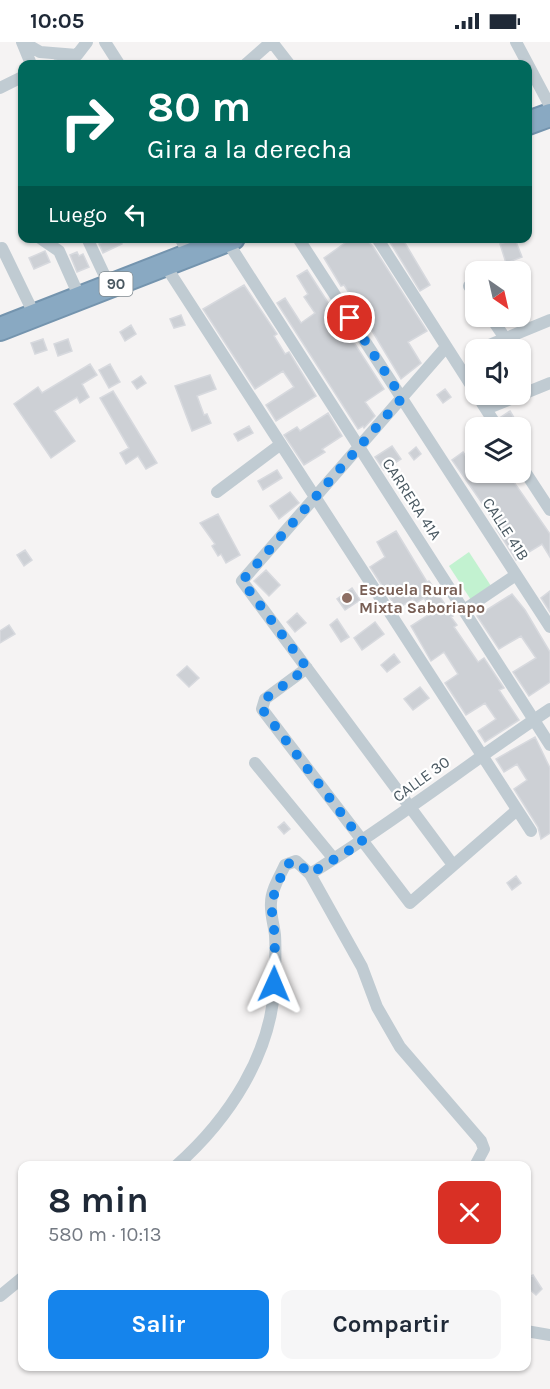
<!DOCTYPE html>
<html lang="es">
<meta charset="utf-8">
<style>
:root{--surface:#fff;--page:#f6f6f7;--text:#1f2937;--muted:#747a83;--accent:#1584ec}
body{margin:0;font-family:Karla,sans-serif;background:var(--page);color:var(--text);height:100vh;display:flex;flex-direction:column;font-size:22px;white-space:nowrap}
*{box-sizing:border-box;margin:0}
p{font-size:20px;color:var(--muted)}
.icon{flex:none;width:33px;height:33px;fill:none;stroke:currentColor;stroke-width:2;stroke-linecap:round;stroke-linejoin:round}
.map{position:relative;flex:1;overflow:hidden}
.side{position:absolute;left:18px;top:1119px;width:513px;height:210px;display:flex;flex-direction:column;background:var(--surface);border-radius:12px;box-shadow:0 2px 4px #0004}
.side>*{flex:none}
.top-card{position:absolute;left:18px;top:18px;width:514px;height:183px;border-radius:12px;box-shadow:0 2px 4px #0004;background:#00695c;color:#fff;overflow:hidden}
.needle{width:39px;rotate:146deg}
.tools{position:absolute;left:465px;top:219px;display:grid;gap:12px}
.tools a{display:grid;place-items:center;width:66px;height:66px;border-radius:12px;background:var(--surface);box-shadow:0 2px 4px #0004;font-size:30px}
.pin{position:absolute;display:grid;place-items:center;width:51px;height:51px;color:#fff;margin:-26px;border:3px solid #fff;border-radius:50%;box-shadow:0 2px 6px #0007}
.me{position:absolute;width:66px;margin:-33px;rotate:1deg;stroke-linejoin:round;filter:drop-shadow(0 0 4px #0008)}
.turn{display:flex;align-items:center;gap:21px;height:126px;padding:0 30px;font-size:27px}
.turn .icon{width:78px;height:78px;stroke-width:2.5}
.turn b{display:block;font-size:42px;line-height:51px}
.then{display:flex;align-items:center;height:57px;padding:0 30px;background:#0003;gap:12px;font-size:22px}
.round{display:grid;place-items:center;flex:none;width:63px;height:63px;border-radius:12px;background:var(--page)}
.overview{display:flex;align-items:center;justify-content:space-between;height:102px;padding:0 30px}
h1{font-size:36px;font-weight:700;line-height:45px}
.action{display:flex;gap:12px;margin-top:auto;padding:12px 30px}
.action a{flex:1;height:69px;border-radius:12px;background:var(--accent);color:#fff;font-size:24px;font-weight:700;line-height:69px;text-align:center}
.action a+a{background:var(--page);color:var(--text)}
.status{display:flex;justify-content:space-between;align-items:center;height:42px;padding:0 30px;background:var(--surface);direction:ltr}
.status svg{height:16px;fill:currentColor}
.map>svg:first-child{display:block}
.green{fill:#c2f2d0}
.building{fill:#cdd0d5;stroke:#d7d9de;stroke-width:1.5}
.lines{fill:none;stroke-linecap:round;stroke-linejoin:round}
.highway-casing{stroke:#7494ae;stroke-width:26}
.street{stroke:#c0cbd2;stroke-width:12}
.highway{stroke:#89a9c2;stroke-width:22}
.route{stroke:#1584ec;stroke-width:10;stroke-dasharray:0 18}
.education-dot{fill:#8d6e63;stroke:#fff;stroke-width:2}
.labels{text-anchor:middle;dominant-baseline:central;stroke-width:4.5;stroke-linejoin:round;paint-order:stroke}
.shield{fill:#fff;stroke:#808a90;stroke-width:1.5}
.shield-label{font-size:15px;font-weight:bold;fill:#495861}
.street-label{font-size:16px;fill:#495861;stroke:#fff}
.education-label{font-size:16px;font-weight:bold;fill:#785e54;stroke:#fff;text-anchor:start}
</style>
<div class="status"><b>10:05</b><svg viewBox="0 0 49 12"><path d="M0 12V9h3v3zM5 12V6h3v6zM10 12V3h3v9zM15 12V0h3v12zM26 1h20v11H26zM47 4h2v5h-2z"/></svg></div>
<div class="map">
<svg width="550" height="1347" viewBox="0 0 550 1347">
<rect width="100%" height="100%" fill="#f5f3f3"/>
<path class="green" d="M469 510 491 544 471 558 449 524Z"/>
<path class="building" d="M111 196H119L122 202 103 211 99 202Z
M352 196H365L374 206 427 289 408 300 421 321 401 337 365 277 363 279 355 267 358 265 344 243 341 244 324 216Z
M402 196 430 243 420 249 388 197Z
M515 197 522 215 506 221 500 202Z
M45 209 50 220 34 227 29 216Z
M77 210 79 214 83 212 89 225 77 230 70 213Z
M307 228 384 347 365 360 375 374 364 386 363 384 358 387 277 261 285 256 301 281 315 271 304 255 308 252 297 234Z
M244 243 277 292 274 294 285 312 289 310 316 354 276 379 266 363 294 345 283 329 255 347 203 267Z
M181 273 185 283 174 286 170 277Z
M131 283 136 292 125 299 120 290Z
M43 297 47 308 35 312 31 301Z
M68 297 72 309 58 314 54 302Z
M90 322 97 333 82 342 89 355 80 361 77 355 54 369 75 399 51 416 14 362 38 345 42 351Z
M110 322 120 340 109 346 99 328Z
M210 333 216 347 197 354 204 373 207 372 211 381 192 389 175 344Z
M141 334 146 341 137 347 132 340Z
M445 347 451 355 443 361 437 353Z
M113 349 157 421 146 427 138 414 126 422 120 411 129 406 100 356Z
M510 369 520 386H507L501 375Z
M328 371 342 394 322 407 325 410 304 423 284 393 297 385 300 389Z
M249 384 253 391 238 399 234 392Z
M392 404 401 417 384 428 375 415Z
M416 405 421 412 414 418 409 411Z
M463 410 471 422 476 420V430H507L550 492V515L542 502 516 518 496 486 498 484 452 418Z
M277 428 282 436 263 448 258 439Z
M290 450 299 461 279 477 270 464Z
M218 472 240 513 226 521 221 512 218 514 212 504 215 502 200 481Z
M396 489 427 540 429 539 453 574 451 575 457 583 454 585 478 620 484 616 504 646 499 648 519 678 485 700 478 689 496 677 485 661 466 673 445 641 458 632 444 610 431 619 411 584 433 570 424 556 416 561 413 557 397 567 370 525 385 515 377 500Z
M25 508 32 518 24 524 17 513Z
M266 528 280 543 269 554 254 539Z
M352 546 360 558 345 568 337 557Z
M550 549V570L541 556Z
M512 552 525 568 550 610V640L529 654 513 630 536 616 521 594 499 607 477 574Z
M297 571 306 581 295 590 287 580Z
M337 577 349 595 341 600 330 583Z
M375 580 384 592 362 608 354 596Z
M9 583 15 592 0 601V589Z
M394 612 400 620 387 630 381 623Z
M187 624 199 636 189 645 177 633Z
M420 645 429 656 413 668 404 657Z
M535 695 550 726V791L541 797 538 785 514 747 527 738 517 722 504 730 496 717Z
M284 780 290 787 284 792 278 785Z
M516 834 521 841 512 848 507 841Z
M533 1233 542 1247 536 1253 526 1244V1236Z"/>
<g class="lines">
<defs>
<path id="highway" d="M528 81 550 73
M0 287 233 196"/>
</defs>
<use href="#highway" class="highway-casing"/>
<path class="street" d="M22 0 31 22
M23 0 40 10 77 13
M105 0 119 22
M272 0 289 22
M516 0 550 64
M58 22 77 13 87 0
M246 22 271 0
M0 46 22 35
M40 196 59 209 80 256
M87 196 110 245
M180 196 190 213
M298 196 550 585
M377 196 476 351
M227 199 550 703
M2 206 35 274
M165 223 531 789
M469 244 476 253
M490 274 505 296
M446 305 242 539 453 823
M477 308 550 278
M482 361 498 386
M486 367 550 341
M520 422 550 468
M217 450 281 402
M464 568 516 533
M307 626 265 657 262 667 410 861 517 768
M255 721 334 817
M310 832C393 781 469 721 550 667
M176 1124C229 1077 272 1012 275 939 275 924 276 908 275 893 274 883 270 871 271 861 271 848 280 834 285 823L296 819 310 832 362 925 377 965 400 1005 481 1099 484 1107 475 1124
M0 1254 22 1236
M526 1289 550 1293"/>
<use href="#highway" class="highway"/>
</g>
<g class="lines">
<path class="route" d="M274 942 275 896 271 861 285 823 296 819 310 832 363 800 262 667 265 657 307 626 242 539 402 356 350 276"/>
</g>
<circle class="education-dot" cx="347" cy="556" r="6"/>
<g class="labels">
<rect class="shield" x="99.5" y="230" width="33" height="24" rx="4.5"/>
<g class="shield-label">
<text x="116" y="242">90</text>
</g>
<g class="street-label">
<text transform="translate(412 457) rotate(57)">CARRERA 41A</text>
<text transform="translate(506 487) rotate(57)">CALLE 41B</text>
<text transform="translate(421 737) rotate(-36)">CALLE 30</text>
</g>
<g class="education-label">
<text x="359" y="547">Escuela Rural<tspan x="359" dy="18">Mixta Saboriapo</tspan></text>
</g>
</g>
</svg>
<div class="tools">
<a><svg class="needle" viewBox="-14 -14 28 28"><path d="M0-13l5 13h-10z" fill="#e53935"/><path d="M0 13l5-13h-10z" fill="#747a83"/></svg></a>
<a><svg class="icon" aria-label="sound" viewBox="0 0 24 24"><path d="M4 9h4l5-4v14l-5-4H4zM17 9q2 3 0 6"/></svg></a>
<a><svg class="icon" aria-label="layers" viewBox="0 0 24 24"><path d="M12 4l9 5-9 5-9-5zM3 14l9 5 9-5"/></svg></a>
</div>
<div class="pin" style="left:350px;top:276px;background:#d93025"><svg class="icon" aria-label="arrive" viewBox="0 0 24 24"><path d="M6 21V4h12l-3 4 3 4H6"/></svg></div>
<svg class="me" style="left:274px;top:942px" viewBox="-20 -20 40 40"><path d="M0-17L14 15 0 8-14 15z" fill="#1584ec" stroke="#fff" stroke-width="4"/></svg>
<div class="top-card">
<div class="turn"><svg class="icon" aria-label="right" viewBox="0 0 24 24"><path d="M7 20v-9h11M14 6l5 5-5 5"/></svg><div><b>80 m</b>Gira a la derecha</div></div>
<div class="then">Luego<svg class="icon" aria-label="left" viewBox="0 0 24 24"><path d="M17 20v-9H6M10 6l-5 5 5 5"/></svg></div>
</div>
<section class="side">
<div class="overview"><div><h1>8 min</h1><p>580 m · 10:13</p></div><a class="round" style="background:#d93025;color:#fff"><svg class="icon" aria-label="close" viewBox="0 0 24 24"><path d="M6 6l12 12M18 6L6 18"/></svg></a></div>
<div class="action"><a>Salir</a><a>Compartir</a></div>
</section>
</div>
